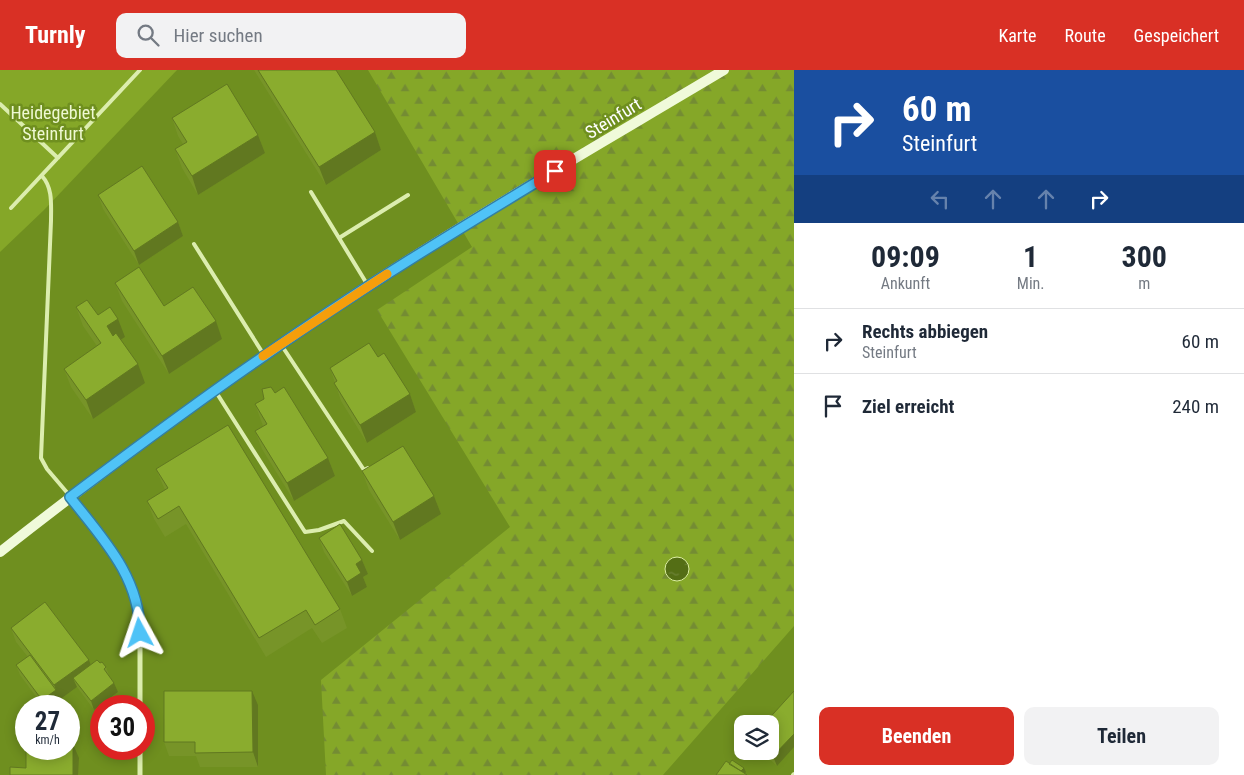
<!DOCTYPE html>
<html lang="de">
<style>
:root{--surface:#fff;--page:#f2f2f3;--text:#1f2937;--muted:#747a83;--line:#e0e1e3;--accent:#d93025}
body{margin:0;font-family:"Roboto Condensed",sans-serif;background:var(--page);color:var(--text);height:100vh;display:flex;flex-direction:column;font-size:19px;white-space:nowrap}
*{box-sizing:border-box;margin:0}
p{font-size:16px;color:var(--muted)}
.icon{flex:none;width:28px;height:28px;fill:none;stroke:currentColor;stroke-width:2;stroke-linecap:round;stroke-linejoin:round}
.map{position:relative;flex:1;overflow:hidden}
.details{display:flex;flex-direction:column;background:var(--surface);width:450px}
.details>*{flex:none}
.guide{background:#1a4fa0;color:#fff;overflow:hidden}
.buttons{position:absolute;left:734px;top:645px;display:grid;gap:10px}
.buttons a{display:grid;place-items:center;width:45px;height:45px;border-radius:10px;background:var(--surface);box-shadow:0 2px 12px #0003;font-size:25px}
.speed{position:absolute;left:15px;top:625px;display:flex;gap:10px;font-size:25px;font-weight:700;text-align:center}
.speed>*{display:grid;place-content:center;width:65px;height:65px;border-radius:50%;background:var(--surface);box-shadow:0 2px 12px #0003;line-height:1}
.speed small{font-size:12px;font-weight:400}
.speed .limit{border:8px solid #d22;background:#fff;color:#111}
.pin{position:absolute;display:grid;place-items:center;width:42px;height:42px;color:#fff;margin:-21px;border-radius:10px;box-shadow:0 2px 8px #0006}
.me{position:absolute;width:55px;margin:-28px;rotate:355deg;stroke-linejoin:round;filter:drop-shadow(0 0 4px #0008)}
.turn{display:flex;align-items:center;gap:18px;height:105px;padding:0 25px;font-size:22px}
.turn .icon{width:65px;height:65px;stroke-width:2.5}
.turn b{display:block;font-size:35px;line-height:42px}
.lanes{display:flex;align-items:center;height:48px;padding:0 25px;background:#0003;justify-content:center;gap:25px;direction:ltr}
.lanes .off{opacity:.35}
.eta{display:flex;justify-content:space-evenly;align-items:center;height:85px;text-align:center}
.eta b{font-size:30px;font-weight:700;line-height:35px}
.primary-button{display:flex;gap:10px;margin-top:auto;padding:10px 25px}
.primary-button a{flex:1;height:58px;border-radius:10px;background:var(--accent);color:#fff;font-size:20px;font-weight:700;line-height:58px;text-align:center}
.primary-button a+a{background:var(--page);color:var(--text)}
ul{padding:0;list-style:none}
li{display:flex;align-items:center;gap:15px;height:65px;padding:0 25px;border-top:1px solid var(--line)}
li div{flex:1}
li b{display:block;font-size:19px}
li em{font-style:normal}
header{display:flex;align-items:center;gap:30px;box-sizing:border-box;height:70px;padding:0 25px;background:var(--accent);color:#fff}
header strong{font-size:24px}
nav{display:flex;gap:28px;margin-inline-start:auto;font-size:18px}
.search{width:350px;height:45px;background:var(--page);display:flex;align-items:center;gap:12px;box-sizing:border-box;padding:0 18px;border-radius:10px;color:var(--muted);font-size:19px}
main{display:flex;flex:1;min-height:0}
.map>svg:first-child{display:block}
.green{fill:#85a728}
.forest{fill:url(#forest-firs)}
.water{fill:url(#water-ripples);stroke:#dbeea1}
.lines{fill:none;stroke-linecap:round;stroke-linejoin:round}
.lane{stroke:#dcedae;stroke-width:4}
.street{stroke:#dcedae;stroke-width:5}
.secondary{stroke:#f0fada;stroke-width:10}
.wall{fill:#779428}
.shaded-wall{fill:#617820}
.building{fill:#8aac2e;stroke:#617820}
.route-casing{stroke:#337fa1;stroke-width:12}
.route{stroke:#4fc3f7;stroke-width:9}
.slow{stroke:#f59e0b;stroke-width:9}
.labels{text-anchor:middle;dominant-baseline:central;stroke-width:5;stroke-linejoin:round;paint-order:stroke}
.park-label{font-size:18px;fill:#eff9d3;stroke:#6f8f1f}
.street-label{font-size:18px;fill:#fff;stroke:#6f8f1f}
</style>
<header>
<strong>Turnly</strong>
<div class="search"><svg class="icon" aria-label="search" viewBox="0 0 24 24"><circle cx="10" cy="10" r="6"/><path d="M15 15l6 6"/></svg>Hier suchen</div>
<nav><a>Karte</a><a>Route</a><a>Gespeichert</a></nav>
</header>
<main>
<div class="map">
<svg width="794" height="705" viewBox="0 0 794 705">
<defs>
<pattern id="forest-firs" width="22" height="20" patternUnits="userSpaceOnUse" patternTransform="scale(1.25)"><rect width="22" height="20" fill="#85a728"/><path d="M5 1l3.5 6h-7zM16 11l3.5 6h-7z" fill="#748c33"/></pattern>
<pattern id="water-ripples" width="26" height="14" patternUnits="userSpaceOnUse" patternTransform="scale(1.25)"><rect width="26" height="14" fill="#546e15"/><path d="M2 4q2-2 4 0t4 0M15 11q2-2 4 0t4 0" fill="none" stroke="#6e8438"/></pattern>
</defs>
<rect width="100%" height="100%" fill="#6f8f1f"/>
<path class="green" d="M0 0H177L44 140 0 182Z"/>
<path class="forest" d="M368 0H794V556L663 705H326L321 610 510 457 377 240 472 177Z"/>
<path class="water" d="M665 499a12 12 0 1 1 24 0a12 12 0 1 1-24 0Z"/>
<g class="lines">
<path class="lane" d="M0 34 58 88
M42 106C53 118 51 135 51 151L41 388 47 399 70 426
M311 122 367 214
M11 138 140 0
M339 168 408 125
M194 174 264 285
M282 276 364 400 368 398
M216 322 305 462 319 460 344 451 372 481
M793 705 794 704"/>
<path class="street" d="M71 427 110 476 130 512 140 545V636
M140 679V705"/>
<path class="secondary" d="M0 482C120 388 241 298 369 215 485 140 605 71 724 0"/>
</g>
<path class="wall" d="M254 0H336L375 62 381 80 326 115Z
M172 48 258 65 265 83 198 125 182 98 175 79 183 74 178 66Z
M98 125 178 152 183 166 139 195 103 139Z
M115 213 164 236 222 269 169 304 122 231Z
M76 237 98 245 125 267 121 270 145 313 93 349 71 317 64 299 97 276 83 256Z
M378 287 410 324 416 342 367 373 341 331 330 298Z
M275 323 328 388 335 406 294 431 262 379 255 361 263 356 255 334Z
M156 399 340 539 347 558 322 573 312 558 266 587 186 454 165 467 154 449 147 431 165 420Z
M362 401 434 426 441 444 400 470 369 420Z
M319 468 362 490 368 504 363 507 367 517 352 526 324 482Z
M11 558 89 590 90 594 100 593 106 597 109 605 118 622 94 640 77 617 51 636H43L20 605 16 595 28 587 16 572Z
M794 621 777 696 761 681H770Z
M258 635V697H200L196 686H169L164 672Z"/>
<path class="shaded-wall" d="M375 62 381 80 326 115 319 97Z
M258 65 265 83 198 125 192 106Z
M178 152 183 166 139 195 134 181Z
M118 249 125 267 113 275 107 256Z
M216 251 222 269 169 304 162 286Z
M138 294 145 313 93 349 86 330Z
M410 324 416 342 367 373 360 355Z
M328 388 335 406 294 431 287 413Z
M434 426 441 444 400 470 393 452Z
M362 490 368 504 363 507 367 517 352 526 347 512 356 494Z
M89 590 94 604 73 608 77 617 51 636H44L42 630 56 620 54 615Z
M114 613 118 622 94 640 91 631Z
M252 621 258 635V697L253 682Z
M794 664V677L777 696 773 686Z
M73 674 79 688 78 705H73Z
M744 698 746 702 744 705 739 704Z"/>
<path class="building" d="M258 0H336L375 62 319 97Z
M227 14 258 65 192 106 175 79 187 72 172 48Z
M142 96 178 152 134 181 98 125Z
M139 197 164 236 193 217 216 251 162 286 115 213Z
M87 230 98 245 110 237 118 249 107 256 113 266 116 263 138 294 86 330 64 299 101 273 76 237Z
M369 273 378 287 384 283 410 324 360 355 334 313 337 311 330 298Z
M271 317 275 323 284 317 328 388 287 413 255 361 267 354 255 334 264 329 262 319Z
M228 355 340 539 315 555 306 540 259 568 179 436 158 449 147 431 168 418 156 399Z
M403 376 434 426 393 452 362 401Z
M340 454 362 490 356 494 361 503 347 512 319 468Z
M45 532 89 590 54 615 11 558Z
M30 585 56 620 42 630 16 595Z
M97 590 100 593 102 592 106 597 104 599 114 613 91 631 73 608Z
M164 621H252L253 682 195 683V672H164Z
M794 621V664L773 686 768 681H770V654H764Z
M26 673V679H69V674H73V705H10V697L26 698Z
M732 690 744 698 741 701 729 694Z
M726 691 747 705H716Z"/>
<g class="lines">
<defs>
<path id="route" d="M140 563C140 507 103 469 70 427 134 379 198 331 264 286 358 220 457 160 555 101"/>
</defs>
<use href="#route" class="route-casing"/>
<use href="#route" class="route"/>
<path class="slow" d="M263 286 387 204"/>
</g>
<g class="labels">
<g class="park-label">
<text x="53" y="42">Heidegebiet<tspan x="53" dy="21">Steinfurt</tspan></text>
</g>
<g class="street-label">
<text transform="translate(613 48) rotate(-31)">Steinfurt</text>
</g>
</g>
</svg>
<div class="buttons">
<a><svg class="icon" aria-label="layers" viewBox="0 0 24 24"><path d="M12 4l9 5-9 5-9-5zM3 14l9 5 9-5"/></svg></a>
</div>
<div class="speed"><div>27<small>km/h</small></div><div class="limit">30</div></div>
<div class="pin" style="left:555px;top:101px;background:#d93025"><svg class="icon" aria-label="arrive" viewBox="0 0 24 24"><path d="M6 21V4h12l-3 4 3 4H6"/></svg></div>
<svg class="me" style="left:140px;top:563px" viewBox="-20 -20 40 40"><path d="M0-17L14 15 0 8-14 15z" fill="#4fc3f7" stroke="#fff" stroke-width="4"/></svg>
</div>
<section class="details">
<div class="guide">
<div class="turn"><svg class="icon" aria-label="right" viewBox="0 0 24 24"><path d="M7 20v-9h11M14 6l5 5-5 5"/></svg><div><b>60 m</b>Steinfurt</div></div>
<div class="lanes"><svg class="icon off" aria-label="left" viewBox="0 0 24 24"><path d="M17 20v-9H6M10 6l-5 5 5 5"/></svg><svg class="icon off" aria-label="ahead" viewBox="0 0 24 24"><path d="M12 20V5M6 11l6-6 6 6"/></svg><svg class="icon off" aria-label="ahead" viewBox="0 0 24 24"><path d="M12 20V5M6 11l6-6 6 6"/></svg><svg class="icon" aria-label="right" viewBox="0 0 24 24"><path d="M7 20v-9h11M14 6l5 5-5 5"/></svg></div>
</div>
<div class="eta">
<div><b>09:09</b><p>Ankunft</p></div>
<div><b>1</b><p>Min.</p></div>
<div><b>300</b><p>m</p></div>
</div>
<ul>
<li><svg class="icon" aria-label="right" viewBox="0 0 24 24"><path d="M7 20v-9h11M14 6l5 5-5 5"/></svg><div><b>Rechts abbiegen</b><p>Steinfurt</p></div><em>60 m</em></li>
<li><svg class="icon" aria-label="arrive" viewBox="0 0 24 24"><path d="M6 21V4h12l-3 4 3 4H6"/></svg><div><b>Ziel erreicht</b></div><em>240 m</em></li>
</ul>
<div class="primary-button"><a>Beenden</a><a>Teilen</a></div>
</section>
</main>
